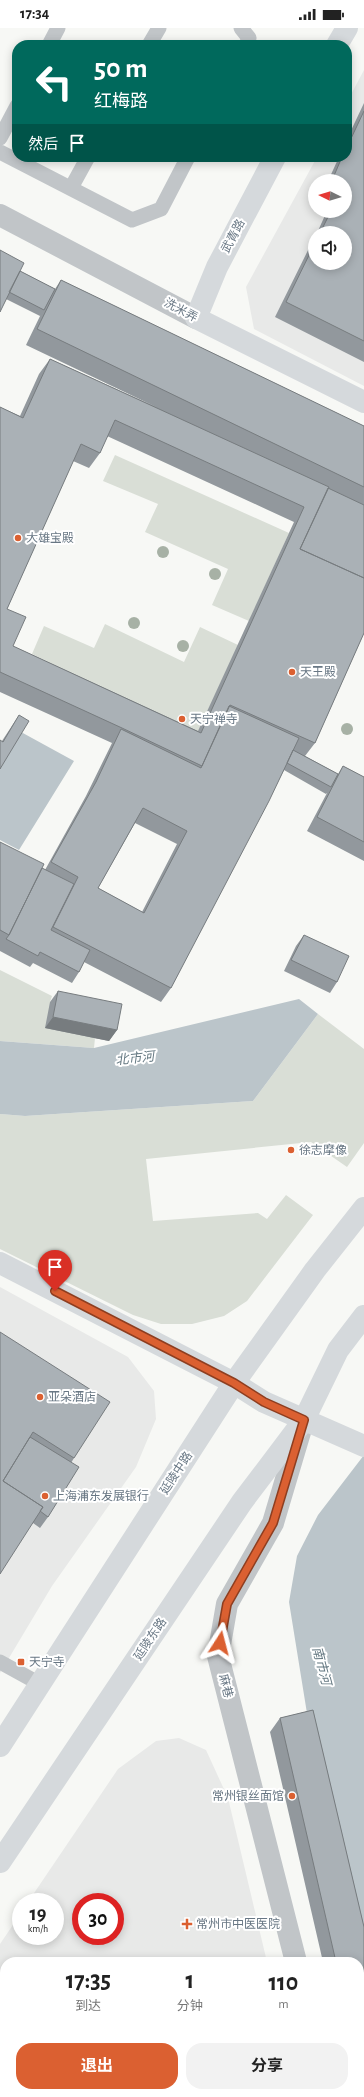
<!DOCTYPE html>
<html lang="zh">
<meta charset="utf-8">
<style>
:root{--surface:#fff;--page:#f2f2f2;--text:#222;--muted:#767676;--accent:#db6031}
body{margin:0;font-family:"Alegreya Sans","Noto Sans SC",sans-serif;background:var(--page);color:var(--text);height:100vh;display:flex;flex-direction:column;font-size:15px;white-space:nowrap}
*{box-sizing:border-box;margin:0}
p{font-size:13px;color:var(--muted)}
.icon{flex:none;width:22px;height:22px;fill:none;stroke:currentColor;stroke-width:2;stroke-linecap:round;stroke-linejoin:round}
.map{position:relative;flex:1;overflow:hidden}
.panel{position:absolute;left:0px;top:1929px;width:364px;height:140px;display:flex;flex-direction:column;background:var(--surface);border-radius:16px 16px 0 0;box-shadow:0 2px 10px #0003}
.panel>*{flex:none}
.hud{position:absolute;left:12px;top:12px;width:340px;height:122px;border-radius:16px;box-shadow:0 2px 10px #0003;background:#00695c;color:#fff;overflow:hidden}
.needle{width:26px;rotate:275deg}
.buttons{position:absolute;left:308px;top:146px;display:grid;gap:8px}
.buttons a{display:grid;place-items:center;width:44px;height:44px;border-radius:50%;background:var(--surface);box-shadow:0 2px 10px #0003;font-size:20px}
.speed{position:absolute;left:12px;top:1865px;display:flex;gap:8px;font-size:20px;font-weight:700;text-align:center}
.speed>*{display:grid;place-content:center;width:52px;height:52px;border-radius:50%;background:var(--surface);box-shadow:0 2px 10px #0003;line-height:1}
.speed small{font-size:10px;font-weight:400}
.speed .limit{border:6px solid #d22;background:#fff;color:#111}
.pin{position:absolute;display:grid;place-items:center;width:34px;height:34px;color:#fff;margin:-41px -17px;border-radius:50% 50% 50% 0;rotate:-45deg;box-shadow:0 0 4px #0007}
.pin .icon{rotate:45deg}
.me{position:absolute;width:44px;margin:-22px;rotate:9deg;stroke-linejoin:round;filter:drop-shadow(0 0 3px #0008)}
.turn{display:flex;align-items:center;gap:14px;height:84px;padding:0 16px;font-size:18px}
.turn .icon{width:52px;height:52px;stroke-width:2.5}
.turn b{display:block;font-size:28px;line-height:34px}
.then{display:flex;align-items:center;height:38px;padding:0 16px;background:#0003;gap:8px;font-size:15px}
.eta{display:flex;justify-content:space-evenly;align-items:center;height:68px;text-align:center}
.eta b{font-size:24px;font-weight:700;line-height:28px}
.cta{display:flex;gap:8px;margin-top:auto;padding:8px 16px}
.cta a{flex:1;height:46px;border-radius:16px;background:var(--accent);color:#fff;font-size:16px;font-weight:700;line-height:46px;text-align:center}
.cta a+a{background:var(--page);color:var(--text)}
.status{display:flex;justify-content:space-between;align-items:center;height:28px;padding:0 20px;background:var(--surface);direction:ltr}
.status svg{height:11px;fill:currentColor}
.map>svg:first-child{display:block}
.built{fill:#e8e9e8;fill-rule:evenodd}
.green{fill:#d9ded6}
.water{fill:#bbc5ca}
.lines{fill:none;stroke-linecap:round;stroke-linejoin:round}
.lane{stroke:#c1c5c8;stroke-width:15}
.street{stroke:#c1c5c8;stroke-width:22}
.secondary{stroke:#d5d9dc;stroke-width:22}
.primary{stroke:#d5d9dc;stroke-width:22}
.tree{fill:#a7b1a5}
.wall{fill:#92989d;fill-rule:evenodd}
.shaded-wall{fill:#777c7f}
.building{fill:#aab1b6;stroke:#777c7f;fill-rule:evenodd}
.route-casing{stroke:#8e3e20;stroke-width:10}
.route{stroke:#db6031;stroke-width:7}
.poi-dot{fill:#db6031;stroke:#fff;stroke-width:1.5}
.labels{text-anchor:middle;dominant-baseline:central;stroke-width:4;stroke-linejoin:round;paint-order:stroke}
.street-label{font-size:12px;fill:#687784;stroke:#fff}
.poi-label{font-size:12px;fill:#687784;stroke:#fff;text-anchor:start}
.water-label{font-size:13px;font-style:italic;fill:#637780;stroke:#fff}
</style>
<div class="status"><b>17:34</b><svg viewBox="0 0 49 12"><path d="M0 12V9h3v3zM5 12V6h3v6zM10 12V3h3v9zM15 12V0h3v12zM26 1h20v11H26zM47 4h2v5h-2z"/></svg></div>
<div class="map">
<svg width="364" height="2069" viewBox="0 0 364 2069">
<rect width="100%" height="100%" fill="#f7f8f5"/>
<path class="built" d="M364 42V358L254 301 246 259 317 129H347V74ZM315 153H345V183H315ZM315 205H345V235H315Z
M0 1259 128 1329 154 1363 156 1391 136 1439 52 1558 0 1645Z
M179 1710 206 1722 228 1770 267 1934H5V2064H299L300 2069H0V1916L21 1885V1908H55V1874H28L118 1741 156 1713ZM81 1874H115V1908H81Z"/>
<path class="green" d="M115 427 289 505 249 593 212 577 228 541 145 504 158 476 103 453Z
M105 596 184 634 200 599 238 617 197 706 32 626 44 598 94 620Z
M0 942 52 968 50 974 95 1010 94 1020 0 1013Z
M318 986 364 1021V1115L347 1139 311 1114 146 1131 153 1193 258 1185 267 1191 286 1167 313 1187 247 1273 224 1288 192 1296H161L133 1287 0 1221V1086L25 1088 253 1073Z"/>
<path class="water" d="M21 704 74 733 19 822 0 812V739Z
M299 971 318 986 253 1073 25 1088 0 1086V1013L94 1020Z
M364 1427V1928L316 1741 289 1574 297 1528 318 1487Z"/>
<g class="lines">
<path class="lane" d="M241 0 249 10 246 17
M49 17 58 0
M149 17 159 0
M0 110 17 78
M0 124 132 192 161 181 188 129
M71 160 88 129
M0 1634 40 1656"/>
<path class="street" d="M0 187 196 290
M296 1934 218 1628 227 1576 273 1495 303 1394
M330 2064 331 2069"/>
<path class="secondary" d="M337 17 347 0
M275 129 217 239 196 290 364 374
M0 1235 234 1355 264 1374 364 1418"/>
<path class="primary" d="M0 1718 234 1355 315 1242 364 1180
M0 1834 242 1474 304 1392 338 1322 364 1288"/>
</g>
<g class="tree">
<circle cx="163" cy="524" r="6"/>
<circle cx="215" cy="546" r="6"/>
<circle cx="134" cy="595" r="6"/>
<circle cx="183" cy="618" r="6"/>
<circle cx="347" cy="701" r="6"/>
</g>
<path class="wall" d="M364 75V334L275 289 315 208V235L345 205H317L327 183H345V153H328L339 129H347V111Z
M20 243 55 261 61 252 364 398V605L315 715 305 728 338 746 343 738 364 749V833L307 803 327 765 326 766 284 742 171 960 161 974 84 934 79 944 72 955 33 935 30 939 0 923V814L45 842 86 768 112 715 0 664V379L20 388 39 346 50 331 156 379 26 317 41 286 40 288 6 271ZM107 408 294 494 198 703 13 618 7 581 73 433 89 440 100 425ZM135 795 177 816 142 884 98 860Z
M19 687 0 741 2 713Z
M304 907 337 954 330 965 284 943 296 918Z
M58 963 117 1002 109 1013 45 1000 50 974Z
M0 1304 74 1430 71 1435 48 1489 40 1500 33 1495Z
M313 1682 364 1899V1952L359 1954V1934H323L270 1704 280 1690Z
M364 1995V2069H358L357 2064H359V1996Z"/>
<path class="shaded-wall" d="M53 989 117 1002 109 1013 45 1000Z
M364 1941V1952L359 1954V1943Z"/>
<path class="building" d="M364 83V313L286 274 315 215V235H345V205H320L331 183H345V153H337L333 150 342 129H347V119Z
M0 222 24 235 0 284Z
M20 243 55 261 44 282 9 264Z
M61 252 364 398V459L37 301Z
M50 331 329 459 300 521 364 550V605L315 715 230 677 202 738 122 700 0 644V379L23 390ZM115 392 304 479 201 705 13 618 26 589 7 581 81 416 100 425Z
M328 460 364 477V550L300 521Z
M229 678 299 710 269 773 171 960 53 899 78 849 51 834 96 754 121 701 201 740ZM143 780 187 803 144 885 98 860Z
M19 687 29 693 0 741V712L3 714Z
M293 722 338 746 331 759 287 735Z
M343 738 364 749V814L317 789Z
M0 814 44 836 9 907 0 902Z
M42 840 74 856 51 902 90 922 79 944 40 924 38 928 6 911 9 907Z
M304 907 349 928 337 954 291 932Z
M58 963 122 976 117 1002 53 989Z
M0 1304 110 1374 74 1430 33 1404 3 1453 43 1479 0 1546Z
M30 1409 79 1439 48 1489 40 1483 43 1479 3 1453Z
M313 1682 364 1899V1941L359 1943V1934H336L280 1690Z
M364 1995V2039L359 2018V1996Z
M0 2050 5 2054V2064H20L27 2069H0Z"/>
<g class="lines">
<defs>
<path id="route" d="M55 1263 234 1355 264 1374 304 1392 273 1495 227 1576 220 1615"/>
</defs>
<use href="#route" class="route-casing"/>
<use href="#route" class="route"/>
</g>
<g class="poi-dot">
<circle cx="18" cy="510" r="4"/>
<circle cx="292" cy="644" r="4"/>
<circle cx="182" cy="691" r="4"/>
<circle cx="291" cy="1122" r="4"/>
<circle cx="40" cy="1369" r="4"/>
<circle cx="45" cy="1468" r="4"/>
<rect x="17" y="1630" width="8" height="8" rx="2"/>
<circle cx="292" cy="1768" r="4"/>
<path d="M185 1890h4v4h4v4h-4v4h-4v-4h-4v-4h4z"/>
</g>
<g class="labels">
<g class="street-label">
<text transform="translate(233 208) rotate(-62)">武青路</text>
<text transform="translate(181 282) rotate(28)">洗米弄</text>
<text transform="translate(176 1445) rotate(-57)">延陵中路</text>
<text transform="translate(150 1611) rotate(-56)">延陵东路</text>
<text transform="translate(226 1658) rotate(76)">麻巷</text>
</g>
<g class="poi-label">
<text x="26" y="510">大雄宝殿</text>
<text x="300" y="644">天王殿</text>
<text x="190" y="691">天宁禅寺</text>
<text x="299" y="1122">徐志摩像</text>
<text x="48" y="1369">亚朵酒店</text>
<text x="53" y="1468">上海浦东发展银行</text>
<text x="29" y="1634">天宁寺</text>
<text x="284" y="1768" text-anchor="end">常州银丝面馆</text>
<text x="196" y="1896">常州市中医医院</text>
</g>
<g class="water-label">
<text transform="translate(135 1031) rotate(-6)">北市河</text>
<text transform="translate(321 1638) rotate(75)">南市河</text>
</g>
</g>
</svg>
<div class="buttons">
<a><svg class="needle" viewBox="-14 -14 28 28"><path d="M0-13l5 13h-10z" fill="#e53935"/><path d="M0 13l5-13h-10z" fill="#767676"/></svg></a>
<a><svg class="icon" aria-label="sound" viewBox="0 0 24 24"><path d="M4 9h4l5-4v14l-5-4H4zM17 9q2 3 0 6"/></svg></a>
</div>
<div class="speed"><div>19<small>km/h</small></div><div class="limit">30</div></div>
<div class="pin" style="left:55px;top:1263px;background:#d93025"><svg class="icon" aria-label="arrive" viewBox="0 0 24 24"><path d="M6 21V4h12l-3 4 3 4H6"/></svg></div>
<svg class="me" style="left:220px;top:1615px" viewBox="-20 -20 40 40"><path d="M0-17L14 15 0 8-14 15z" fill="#db6031" stroke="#fff" stroke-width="4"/></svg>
<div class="hud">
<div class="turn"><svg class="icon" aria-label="left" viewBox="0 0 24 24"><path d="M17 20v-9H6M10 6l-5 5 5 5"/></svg><div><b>50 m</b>红梅路</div></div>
<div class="then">然后<svg class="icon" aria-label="arrive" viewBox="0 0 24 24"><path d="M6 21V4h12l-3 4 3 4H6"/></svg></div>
</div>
<section class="panel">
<div class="eta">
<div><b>17:35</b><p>到达</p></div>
<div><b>1</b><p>分钟</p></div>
<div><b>110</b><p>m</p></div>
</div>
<div class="cta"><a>退出</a><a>分享</a></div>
</section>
</div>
